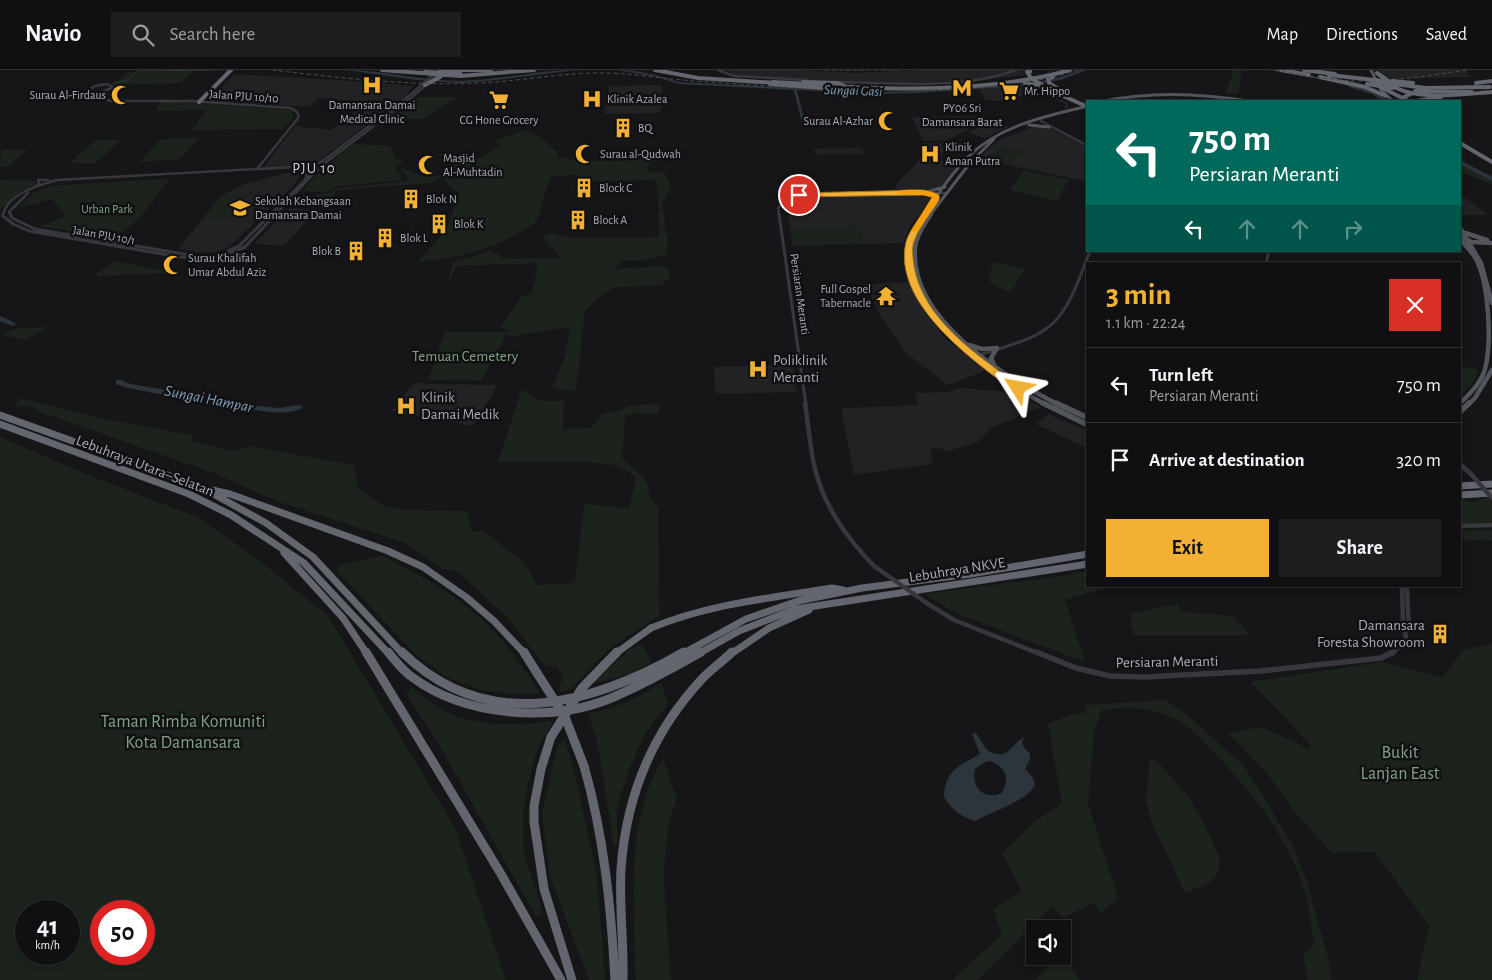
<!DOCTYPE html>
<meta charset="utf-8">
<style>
:root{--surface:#101012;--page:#1e1e20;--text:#f1f3f6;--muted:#9c9d9f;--line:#303032;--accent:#f2b134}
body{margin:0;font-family:"Alegreya Sans",sans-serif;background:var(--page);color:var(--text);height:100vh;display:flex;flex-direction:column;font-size:19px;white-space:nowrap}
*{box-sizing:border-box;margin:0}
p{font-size:16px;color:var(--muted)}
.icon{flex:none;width:28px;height:28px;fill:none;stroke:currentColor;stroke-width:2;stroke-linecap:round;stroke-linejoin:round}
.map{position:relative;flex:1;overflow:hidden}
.details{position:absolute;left:1086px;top:192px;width:375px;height:325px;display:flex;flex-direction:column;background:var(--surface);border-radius:0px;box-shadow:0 2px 8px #0003,0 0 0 1px var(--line)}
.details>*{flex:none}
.hud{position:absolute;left:1086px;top:30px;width:375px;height:152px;border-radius:0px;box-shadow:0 2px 8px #0003,0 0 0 1px var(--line);background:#00695c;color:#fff;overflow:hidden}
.controls{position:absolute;left:1026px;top:850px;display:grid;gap:10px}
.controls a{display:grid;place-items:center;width:45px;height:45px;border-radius:0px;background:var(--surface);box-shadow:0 2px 8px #0003,0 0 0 1px var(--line);font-size:25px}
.speed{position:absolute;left:15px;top:830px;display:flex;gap:10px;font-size:25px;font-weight:700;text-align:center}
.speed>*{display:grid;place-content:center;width:65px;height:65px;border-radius:50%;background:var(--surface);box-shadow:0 2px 8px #0003,0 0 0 1px var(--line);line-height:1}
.speed small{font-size:12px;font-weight:400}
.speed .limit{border:8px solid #d22;background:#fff;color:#111}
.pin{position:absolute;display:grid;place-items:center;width:42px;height:42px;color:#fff;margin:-21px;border:2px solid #fff;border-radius:50%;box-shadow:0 1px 5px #0007}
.me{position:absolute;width:55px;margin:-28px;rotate:304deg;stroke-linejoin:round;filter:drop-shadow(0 0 4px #0008)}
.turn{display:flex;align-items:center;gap:18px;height:105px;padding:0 20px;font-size:22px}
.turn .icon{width:65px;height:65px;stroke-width:2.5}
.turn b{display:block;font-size:35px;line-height:42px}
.lanes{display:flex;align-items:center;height:48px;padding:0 20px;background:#0003;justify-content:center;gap:25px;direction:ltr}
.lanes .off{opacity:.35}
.round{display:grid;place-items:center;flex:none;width:52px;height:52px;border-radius:0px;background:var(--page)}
.summary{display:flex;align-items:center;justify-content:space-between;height:85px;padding:0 20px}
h1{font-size:30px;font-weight:700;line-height:38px;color:var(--accent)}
.primary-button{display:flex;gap:10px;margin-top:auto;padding:10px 20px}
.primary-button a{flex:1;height:58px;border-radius:0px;background:var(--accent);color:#111;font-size:20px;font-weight:700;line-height:58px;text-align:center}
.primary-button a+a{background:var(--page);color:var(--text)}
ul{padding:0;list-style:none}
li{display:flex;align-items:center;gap:15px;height:75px;padding:0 20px;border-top:1px solid var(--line)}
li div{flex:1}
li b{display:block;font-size:19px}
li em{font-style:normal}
header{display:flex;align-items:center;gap:30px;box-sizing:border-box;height:70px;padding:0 25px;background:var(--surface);border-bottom:1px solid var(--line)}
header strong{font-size:24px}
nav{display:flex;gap:28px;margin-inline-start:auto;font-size:18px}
.search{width:350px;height:45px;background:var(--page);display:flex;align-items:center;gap:12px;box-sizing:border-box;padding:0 18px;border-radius:0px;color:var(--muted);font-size:19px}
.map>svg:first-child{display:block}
.built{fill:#222225}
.green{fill:#1c231d;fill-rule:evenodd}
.water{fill:#2c353c;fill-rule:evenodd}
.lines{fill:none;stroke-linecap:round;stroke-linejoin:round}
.stream{stroke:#2c353c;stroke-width:1}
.canal{stroke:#2c353c;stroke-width:3}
.river{fill:#2c353c;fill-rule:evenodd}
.minor-far3{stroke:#37383d;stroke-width:2.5}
.minor-far2{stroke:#37383d;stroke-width:3}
.minor-far1{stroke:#37383d;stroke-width:4.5}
.minor{stroke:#37383d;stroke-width:5.5}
.major-far2{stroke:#53555c;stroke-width:3}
.major-far1{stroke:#53555c;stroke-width:4.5}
.major{stroke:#53555c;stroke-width:5.5}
.highway-far2{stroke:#63666e;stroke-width:4}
.highway-far1{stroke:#63666e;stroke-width:7}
.highway{stroke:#63666e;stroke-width:9}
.rail{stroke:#4a4c52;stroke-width:1;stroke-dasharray:4 3;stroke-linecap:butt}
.minor-bridge{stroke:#37383d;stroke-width:4.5}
.highway-bridge-far2{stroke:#63666e;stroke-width:4}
.highway-bridge-far1{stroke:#63666e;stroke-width:7}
.highway-bridge{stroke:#63666e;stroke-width:9}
.route{fill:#f2b134;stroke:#9d7322}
.slow{fill:#f59e0b}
.labels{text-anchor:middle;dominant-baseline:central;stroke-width:5;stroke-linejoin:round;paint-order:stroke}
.far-poi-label{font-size:12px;fill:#a8adb8;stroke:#111113;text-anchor:start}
.far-street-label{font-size:12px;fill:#a8adb8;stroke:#111113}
.far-park-label{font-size:12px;fill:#7fa381;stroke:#111113}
.far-water-label{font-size:14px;font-style:italic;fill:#7f9bb3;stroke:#111113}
.far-quarter-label{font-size:15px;letter-spacing:1px;fill:#c9ccd4;stroke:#111113}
.park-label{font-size:15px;fill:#7fa381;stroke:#111113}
.poi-label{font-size:15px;fill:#a8adb8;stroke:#111113;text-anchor:start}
.street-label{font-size:15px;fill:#a8adb8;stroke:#111113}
.water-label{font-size:16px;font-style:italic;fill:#7f9bb3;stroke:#111113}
.near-park-label{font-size:18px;fill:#7fa381;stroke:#111113}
</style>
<header>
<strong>Navio</strong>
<div class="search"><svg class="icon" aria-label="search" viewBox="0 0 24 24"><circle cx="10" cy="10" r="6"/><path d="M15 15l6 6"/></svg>Search here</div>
<nav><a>Map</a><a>Directions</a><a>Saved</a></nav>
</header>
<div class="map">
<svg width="1492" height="910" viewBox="0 0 1492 910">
<rect width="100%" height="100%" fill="#161618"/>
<path class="built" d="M728 0H800L856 3 921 0H1022L1024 5 984 10 864 15 734 7Z
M1379 0H1464L1472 7 1393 9 1385 7Z
M234 4 337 10 414 16 405 26 315 94 263 98 295 56 331 60 368 32 319 28 309 37 208 31Z
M662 15 660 43 604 44 609 16Z
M1030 17 1037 18 1043 22 999 31 985 30 979 19Z
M976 46 980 54 947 70 923 71 912 47Z
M993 50 1009 57 985 68 968 63Z
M1035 56 1048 57 1087 77V111L978 89 990 77 1004 68Z
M923 73H942L944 81 938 90 959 94 943 116 931 120 901 121 896 119V115L927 81Z
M303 102 294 115 229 177 217 182 203 183 178 179 221 126 245 114 287 103Z
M929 124 933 126V129L910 156 903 173 793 176 787 138 789 134 795 130 801 127Z
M1460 124 1488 145H1460Z
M290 138 317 140 284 176 254 174Z
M909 212 925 243 947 270 984 299 983 302 948 315 906 283 881 247 865 214Z
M793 294 796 322 720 324 715 322 714 297Z
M415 312 429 314 498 315 473 356 391 341Z
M959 318 1011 322 1041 337 991 358 978 372 945 382 944 378 930 379 924 357 933 394 854 405 841 338 918 335 915 323 949 322Z
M1048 344 1087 360V378L1036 354Z"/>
<path class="green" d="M1232 0H1242L1238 25 1225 23 1234 1Z
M194 1 181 13 113 15 128 2Z
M420 27H459L422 49H391V46L415 28Z
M162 31 291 40 293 48 283 59 192 60 207 40 156 41Z
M525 60 542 68 556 81H560L556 86C582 95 631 89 660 89L645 98 650 102 664 101 671 117 662 136C666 147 663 160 668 168L665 185 642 191H621L615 199 661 196 669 199 670 207 662 215 654 216 615 217 602 225 585 241 576 321 552 318 565 287 570 257 507 267 509 260 500 258 522 226 532 223 538 193 456 196 447 218 453 193 490 181 492 184 497 183 503 189 561 188 542 166 553 163 564 167 598 168 656 167 659 165 657 112 653 110 578 112V104L550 107 537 151 519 163 495 175 459 186 418 192 445 161 460 125 442 108H436L437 111 429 113 338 120 323 138 306 137 318 124 328 123 339 118 409 111V109L400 99 403 98C427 111 440 110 460 90L450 83 409 93 451 81 466 89H470L480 88 500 76 495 70Z
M200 68 180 89 139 92 161 69Z
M96 70H121L96 93H70Z
M353 74 390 76 395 88 404 92 394 97 403 110 337 116 325 122 302 121 324 98Z
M1004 75 1026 83 1008 93 985 88Z
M862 78 864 84 815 85 814 79Z
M1 80H28L7 97H0Z
M1460 89 1479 101 1492 105V115L1460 101Z
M1024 100 1069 110 1056 131 1010 120Z
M171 108C154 127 135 163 109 167L39 156 66 146 52 129 19 138 35 122 52 116Z
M25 109 36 111 34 115 19 123 0 140V110Z
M221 126H247L229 150 201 151Z
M859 156 864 174 793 176 790 158Z
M115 191 167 201 165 203 94 206Z
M995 192 1025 199 1011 222C991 215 982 213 995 192Z
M48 257 25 270 2 265 17 258Z
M445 262H508L481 311 428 310Z
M1460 296 1478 300 1476 307 1460 328Z
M522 318C532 333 548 331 564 331L563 359 591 358 602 344 621 340 628 336 660 334 659 344 635 343 625 346 622 388 644 408 648 415 649 426 658 436 659 546 612 576 571 619 560 622 559 617 563 608 558 597 544 595 506 546 458 502 442 499 405 473 277 431 214 403 37 341 33 337 14 336 21 328 99 348 192 365V371L234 381 249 376 354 395 358 419 384 436 405 440 467 441 472 461H483L524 492 537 515 575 513 584 434 629 438 636 407 617 395 585 392H498Z
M0 367 93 407 197 447 255 487 328 546 455 758 506 910H0ZM69 841V884H26V841ZM101 841H144V884H101Z
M1487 426 1492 433V452L1460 454V428C1470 433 1477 433 1487 426Z
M1492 460V471L1460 469V461Z
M383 486C417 504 452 522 480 548 505 569 522 597 540 623L516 624 484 621 446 607 414 583 337 501 338 495Z
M1087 501 1088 516H1113L1065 530 1085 592 958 544 924 524 1055 507Z
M1178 534 1182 542 1234 546 1249 565H1133L1130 543Z
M641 574 652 592 627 605 593 613 629 580Z
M1489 574 1492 575V910H1417L1429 856 1375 782 1332 783 1293 740 1268 704 1228 663 1262 657 1309 679 1310 674 1251 612 1382 592 1443 607 1463 580Z
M661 613 668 634 646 662 629 699 617 737V771L616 775 614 776 597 670 588 644C616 638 638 628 661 613Z
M411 617C424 627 438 639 453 645 486 657 519 655 553 651L537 680 528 714 523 744V779L543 844 536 846 435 668 406 624Z
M1164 630 1184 642 1244 696 1264 727 1294 779 1307 812 1329 891 1331 910H1307L1303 884 1314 875C1312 859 1310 842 1306 826 1290 771 1255 724 1215 684 1203 672 1190 656 1175 649 1149 636 1129 638 1101 640L1094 664 1088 734 1118 828 1101 843 1092 833 1063 848 1052 837 977 910H952L1002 864 993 839 1022 821 1002 783 1033 753 1062 733 1048 654 1070 645 1085 643 1086 635Z
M564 668 574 700 597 806 605 910H589L550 806 542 745 557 676Z
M663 688 677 729C655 782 668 854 671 910H636C634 847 627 780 648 719 652 709 658 698 663 688Z
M1150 690 1157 691 1187 725 1201 748 1220 788 1218 803 1211 812 1185 823 1152 753 1146 732Z
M1063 885 1080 910H1035L1059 886Z"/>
<path class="water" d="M976 663 987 680C1009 693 1010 673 1025 667L1022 671 1023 676 1030 684V689L1025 699 1033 708 1035 714C1030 730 992 741 976 751 961 747 953 741 944 727 945 700 959 696 980 684L972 664ZM990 691C1006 697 1010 709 1002 723 984 731 971 717 975 699L985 692Z"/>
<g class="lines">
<path class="stream" d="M113 13 126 11 138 1 217 0
M1037 17 1040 19
M1041 20 1067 34 1066 39"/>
<path class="canal" d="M795 19 803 51"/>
<path class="river" d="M346 0C384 0 421 11 460 11 499 10 538 0 577 0L488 11 459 13 417 10Z
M618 0C639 0 659 5 679 12L876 22 916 21 1027 14 1057 8 1081 0H1087L1060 10 1027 16 916 23 876 24 679 14 657 7Z
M1270 0H1280L1331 10 1329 11Z
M1351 15 1376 22 1387 30 1383 31 1372 24 1349 17V16Z
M1460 90 1492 107V111L1460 94Z
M0 246 15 253 16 254 13 256 0 251Z
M116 310H122L126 313 181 323 200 324 249 335 279 338 299 335 303 337C284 352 224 332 201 329 194 328 188 328 181 327 162 325 143 321 124 317L116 314Z"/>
<path class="minor-far3" d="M718 0 734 6 808 10
M835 12C889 13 965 20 1015 0
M107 14 113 17 100 23 87 21 95 16Z
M90 23 95 27 111 31H191L291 38 297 42 299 47 257 99
M1041 51 1088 76
M298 100 306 102V107
M36 116 39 113 38 110H48
M3 145C7 124 39 115 57 110L313 96 324 90 410 25 435 3
M11 145 9 142 28 123
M270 145 318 97
M275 145 321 96 412 27 440 3
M779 145 778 138 787 129 801 124 946 123"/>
<path class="minor-far2" d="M3 144V146L13 154 29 161 180 187 212 188 224 186 245 177 276 144
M10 144 12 148 35 159 184 184 208 186
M779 144 806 335
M228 181 239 176 271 144
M1266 194 1269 181
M979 285C1002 277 1035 271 1053 253 1072 235 1080 205 1090 181"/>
<path class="minor-far1" d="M805 333C808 354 810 375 814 395 823 435 846 467 874 496
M1460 394 1471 404
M1460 456 1492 455
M1405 517 1407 520 1409 559 1406 561
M928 534 954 550 1040 584
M1392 584 1406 568 1403 551 1402 518 1405 516"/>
<path class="minor" d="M1036 582 1076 598 1110 606 1145 607 1260 601 1381 588 1393 582"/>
<path class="major-far2" d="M1371 0 1381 20 1393 31
M1104 31C1152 21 1199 23 1248 31
M1029 55 1049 57
M923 123 945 117
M924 145C937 125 952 103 968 87 1000 55 1047 46 1088 36
M930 145 970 93 994 69"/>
<path class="major-far1" d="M925 144C919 153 912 163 909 174 897 240 997 308 1046 335
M931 144C924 154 916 166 915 178 909 249 1005 307 1059 335
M1460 158 1481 193 1492 233
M1465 163 1487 170
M1460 165 1471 172 1492 173
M1460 169C1465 175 1471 181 1475 187 1489 211 1492 272 1485 299 1482 311 1469 325 1460 333
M969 275 982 279 997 278
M994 295 991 288 997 278
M1468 335 1475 328 1492 300"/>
<path class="major" d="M1043 333 1088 355
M1056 333 1088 348
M1460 342 1469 333"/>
<path class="highway-far2" d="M382 0 460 6 534 0
M439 0H491
M655 0 698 8 776 13
M1030 0V2
M1281 0 1309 5
M1304 0 1335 4
M1377 3 1391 13
M1053 7 1048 9 1049 13 1066 24
M1320 7 1365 17 1386 26
M1371 11 1426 18 1490 17
M773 12 810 14
M1025 13 1041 16 1064 26
M1476 13 1492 11
M1375 14 1408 31
M425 15 440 7
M809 15C893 20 988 23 1070 0
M1415 21 1472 22
M1061 25 1088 37
M1112 31H1114
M1417 31 1441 27
M199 32 231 0
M1460 73 1492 92"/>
<path class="highway-far1" d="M0 345 201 417
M0 354 189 424 231 445 304 493 389 584
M199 416 266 453 313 487 403 584
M1460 416 1492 414
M212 420 230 424 388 481 423 497 466 527 494 551 525 584
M1460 425 1492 423
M284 483 343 548 367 584
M651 558C709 534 770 528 832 518L843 520
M682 584 746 549 798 531 862 518 970 504 1088 484
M698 584 739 561 796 539 1088 494
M731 584 769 558 809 540"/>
<path class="highway" d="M366 582 501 804 561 910
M388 582C395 590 403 601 412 607 464 646 548 653 609 629 640 616 671 599 701 582
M402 582C487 665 592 635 684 582
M524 582 525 584
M551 667 541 699 534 736V752L544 819 572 910
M584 696C604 766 611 837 615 910
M623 910C624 873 619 836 621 799 626 728 652 663 701 610 710 600 722 592 732 582"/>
<path class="rail" d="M272 0C341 8 410 16 479 13 522 11 565 2 609 3 637 4 665 9 694 11 778 17 862 23 946 19 991 17 1035 14 1078 0
M825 0H898
M1275 0C1302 5 1329 10 1356 11 1393 12 1431 5 1468 0"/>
<path class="minor-bridge" d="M1471 404 1492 428
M874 496 928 534"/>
<path class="highway-bridge-far2" d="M425 2 461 4
M1027 2 1031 8 1042 15
M1329 5 1393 12
M1413 13 1392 11 1390 14C1413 32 1464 24 1492 22
M770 14 838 19 844 16 838 13 803 12
M1367 14 1393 18
M1402 31 1404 27 1413 23"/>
<path class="highway-bridge-far1" d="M615 584 651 558"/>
<path class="highway-bridge" d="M525 584 565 647 584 696
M551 667 582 618 617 582"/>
</g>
<path class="route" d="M923 120 938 124 939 130C932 142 920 155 915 169 911 177 913 187 914 196 923 250 979 287 1021 316V321H1014C972 290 892 233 906 172 909 160 925 141 932 130V127L923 125 799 127 795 125 799 123Z"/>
<path class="slow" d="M901 120C913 120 931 118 940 127L917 163 911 161 932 127 923 125 899 124 898 123Z"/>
<defs>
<symbol id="hospital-bare" viewBox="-9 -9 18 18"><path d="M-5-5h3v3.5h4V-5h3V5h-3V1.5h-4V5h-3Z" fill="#f2b134" stroke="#111113" stroke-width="2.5" paint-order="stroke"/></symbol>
<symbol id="metro-bare" viewBox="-9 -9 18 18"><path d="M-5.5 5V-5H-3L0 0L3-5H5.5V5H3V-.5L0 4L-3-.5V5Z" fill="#f2b134" stroke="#111113" stroke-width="2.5" paint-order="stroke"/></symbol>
<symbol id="supermarket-bare" viewBox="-9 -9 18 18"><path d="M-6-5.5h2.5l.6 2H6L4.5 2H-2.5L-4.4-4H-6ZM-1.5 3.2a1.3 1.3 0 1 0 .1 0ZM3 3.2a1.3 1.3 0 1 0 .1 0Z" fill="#f2b134" stroke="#111113" stroke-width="2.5" paint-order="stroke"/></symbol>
<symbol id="mosque-bare" viewBox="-9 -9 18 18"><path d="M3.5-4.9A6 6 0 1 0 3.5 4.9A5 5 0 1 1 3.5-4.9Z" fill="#f2b134" stroke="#111113" stroke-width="2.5" paint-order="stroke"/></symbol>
<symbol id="building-bare" viewBox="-9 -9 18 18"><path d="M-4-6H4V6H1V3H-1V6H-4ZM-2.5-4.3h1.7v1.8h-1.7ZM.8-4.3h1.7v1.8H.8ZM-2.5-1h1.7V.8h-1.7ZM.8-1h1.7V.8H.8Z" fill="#f2b134" stroke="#111113" stroke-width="2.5" paint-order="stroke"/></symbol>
<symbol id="school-bare" viewBox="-9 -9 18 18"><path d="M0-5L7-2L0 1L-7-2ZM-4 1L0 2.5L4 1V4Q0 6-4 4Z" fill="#f2b134" stroke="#111113" stroke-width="2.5" paint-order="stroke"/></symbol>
<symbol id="temple-bare" viewBox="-9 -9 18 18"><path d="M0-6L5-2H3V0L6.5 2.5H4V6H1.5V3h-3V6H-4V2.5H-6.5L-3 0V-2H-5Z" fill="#f2b134" stroke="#111113" stroke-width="2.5" paint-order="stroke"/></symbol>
</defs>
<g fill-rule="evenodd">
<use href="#hospital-bare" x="358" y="1" width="28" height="28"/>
<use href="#metro-bare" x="948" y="4" width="28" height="28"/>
<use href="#supermarket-bare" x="995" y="7" width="28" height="28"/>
<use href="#mosque-bare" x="107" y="11" width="28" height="28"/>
<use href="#hospital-bare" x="578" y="15" width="28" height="28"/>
<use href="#supermarket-bare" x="485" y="16" width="28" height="28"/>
<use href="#mosque-bare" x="874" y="37" width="28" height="28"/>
<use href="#building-bare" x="609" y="44" width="28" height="28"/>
<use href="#mosque-bare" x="571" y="70" width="28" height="28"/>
<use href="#hospital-bare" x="916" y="70" width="28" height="28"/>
<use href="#mosque-bare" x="414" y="81" width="28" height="28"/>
<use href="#building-bare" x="570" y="104" width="28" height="28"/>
<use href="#building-bare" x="397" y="115" width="28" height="28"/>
<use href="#school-bare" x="226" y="124" width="28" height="28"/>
<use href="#building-bare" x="564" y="136" width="28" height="28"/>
<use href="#building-bare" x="425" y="140" width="28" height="28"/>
<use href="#building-bare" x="371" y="154" width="28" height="28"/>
<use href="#building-bare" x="342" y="167" width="28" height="28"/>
<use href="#mosque-bare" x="159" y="181" width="28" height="28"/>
<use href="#temple-bare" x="872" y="212" width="28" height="28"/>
<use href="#hospital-bare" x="744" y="285" width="28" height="28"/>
<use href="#hospital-bare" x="392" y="322" width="28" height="28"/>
<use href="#building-bare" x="1426" y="550" width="28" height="28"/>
</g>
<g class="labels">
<g class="far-poi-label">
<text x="1024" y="21">Mr. Hippo</text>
<text x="106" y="25" text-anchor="end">Surau Al-Firdaus</text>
<text x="607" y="29">Klinik Azalea</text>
<text x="372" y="35" text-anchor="middle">Damansara Damai<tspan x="372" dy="14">Medical Clinic</tspan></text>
<text x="962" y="38" text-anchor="middle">PY06 Sri<tspan x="962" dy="14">Damansara Barat</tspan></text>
<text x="499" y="50" text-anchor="middle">CG Hone Grocery</text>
<text x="873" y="51" text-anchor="end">Surau Al-Azhar</text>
<text x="638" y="58">BQ</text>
<text x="945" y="77">Klinik<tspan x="945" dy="14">Aman Putra</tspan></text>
<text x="600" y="84">Surau al-Qudwah</text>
<text x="443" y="88">Masjid<tspan x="443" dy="14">Al-Muhtadin</tspan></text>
<text x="599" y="118">Block C</text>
<text x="426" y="129">Blok N</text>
<text x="255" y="131">Sekolah Kebangsaan<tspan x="255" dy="14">Damansara Damai</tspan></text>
<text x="593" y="150">Block A</text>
<text x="454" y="154">Blok K</text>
<text x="400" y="168">Blok L</text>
<text x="341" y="181" text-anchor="end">Blok B</text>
<text x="188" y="188">Surau Khalifah<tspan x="188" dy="14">Umar Abdul Aziz</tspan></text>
<text x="871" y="219" text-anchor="end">Full Gospel<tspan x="871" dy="14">Tabernacle</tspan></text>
</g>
<g class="far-street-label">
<text transform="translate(244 26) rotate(4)">Jalan PJU 10/10</text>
<text transform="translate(104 165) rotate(10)">Jalan PJU 10/1</text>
<text transform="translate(800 224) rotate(82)">Persiaran Meranti</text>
</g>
<g class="far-park-label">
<text x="107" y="139">Urban Park</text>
</g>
<g class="far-water-label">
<text transform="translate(853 21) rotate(2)">Sungai Gasi</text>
</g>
<g class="far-quarter-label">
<text x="314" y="98">PJU 10</text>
</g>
<g class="park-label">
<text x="465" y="286">Temuan Cemetery</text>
</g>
<g class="poi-label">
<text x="773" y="290">Poliklinik<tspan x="773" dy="17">Meranti</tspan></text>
<text x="421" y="327">Klinik<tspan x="421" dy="17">Damai Medik</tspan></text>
<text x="1425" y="555" text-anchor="end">Damansara<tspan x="1425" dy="17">Foresta Showroom</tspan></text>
</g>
<g class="street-label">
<text transform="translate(145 396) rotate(21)">Lebuhraya Utara–Selatan</text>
<text transform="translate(957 500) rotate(-9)">Lebuhraya NKVE</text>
<text transform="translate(1167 592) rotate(-1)">Persiaran Meranti</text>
</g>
<g class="water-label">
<text transform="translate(209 329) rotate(11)">Sungai Hampar</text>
</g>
<g class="near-park-label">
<text x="183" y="652">Taman Rimba Komuniti<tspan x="183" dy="21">Kota Damansara</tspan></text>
<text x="1400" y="683">Bukit<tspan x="1400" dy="21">Lanjan East</tspan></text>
</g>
</g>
</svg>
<div class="controls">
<a><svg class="icon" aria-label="sound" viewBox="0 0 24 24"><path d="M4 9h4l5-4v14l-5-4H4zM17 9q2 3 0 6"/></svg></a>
</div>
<div class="speed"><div>41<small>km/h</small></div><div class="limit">50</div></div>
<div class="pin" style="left:799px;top:125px;background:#d93025"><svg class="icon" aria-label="arrive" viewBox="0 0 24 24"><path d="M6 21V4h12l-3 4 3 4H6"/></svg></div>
<svg class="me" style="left:1018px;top:318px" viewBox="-20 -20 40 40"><path d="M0-17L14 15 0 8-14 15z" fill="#f2b134" stroke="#fff" stroke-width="4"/></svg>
<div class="hud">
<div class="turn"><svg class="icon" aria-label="left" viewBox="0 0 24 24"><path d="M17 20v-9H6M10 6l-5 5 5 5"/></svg><div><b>750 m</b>Persiaran Meranti</div></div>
<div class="lanes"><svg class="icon" aria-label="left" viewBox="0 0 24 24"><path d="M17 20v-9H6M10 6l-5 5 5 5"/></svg><svg class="icon off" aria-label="ahead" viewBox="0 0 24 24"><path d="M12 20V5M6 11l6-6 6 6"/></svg><svg class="icon off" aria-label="ahead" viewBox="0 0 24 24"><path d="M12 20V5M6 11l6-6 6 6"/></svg><svg class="icon off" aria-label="right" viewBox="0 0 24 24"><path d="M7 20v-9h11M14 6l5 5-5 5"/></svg></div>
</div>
<section class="details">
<div class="summary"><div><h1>3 min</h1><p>1.1 km · 22:24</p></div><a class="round" style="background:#d93025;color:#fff"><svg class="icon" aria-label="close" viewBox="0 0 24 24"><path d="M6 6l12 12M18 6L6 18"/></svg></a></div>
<ul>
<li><svg class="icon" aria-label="left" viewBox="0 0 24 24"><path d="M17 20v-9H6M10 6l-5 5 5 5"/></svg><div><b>Turn left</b><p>Persiaran Meranti</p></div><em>750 m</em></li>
<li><svg class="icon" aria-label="arrive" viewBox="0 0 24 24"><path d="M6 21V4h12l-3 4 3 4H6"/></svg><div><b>Arrive at destination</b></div><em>320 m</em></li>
</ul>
<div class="primary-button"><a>Exit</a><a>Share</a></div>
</section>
</div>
